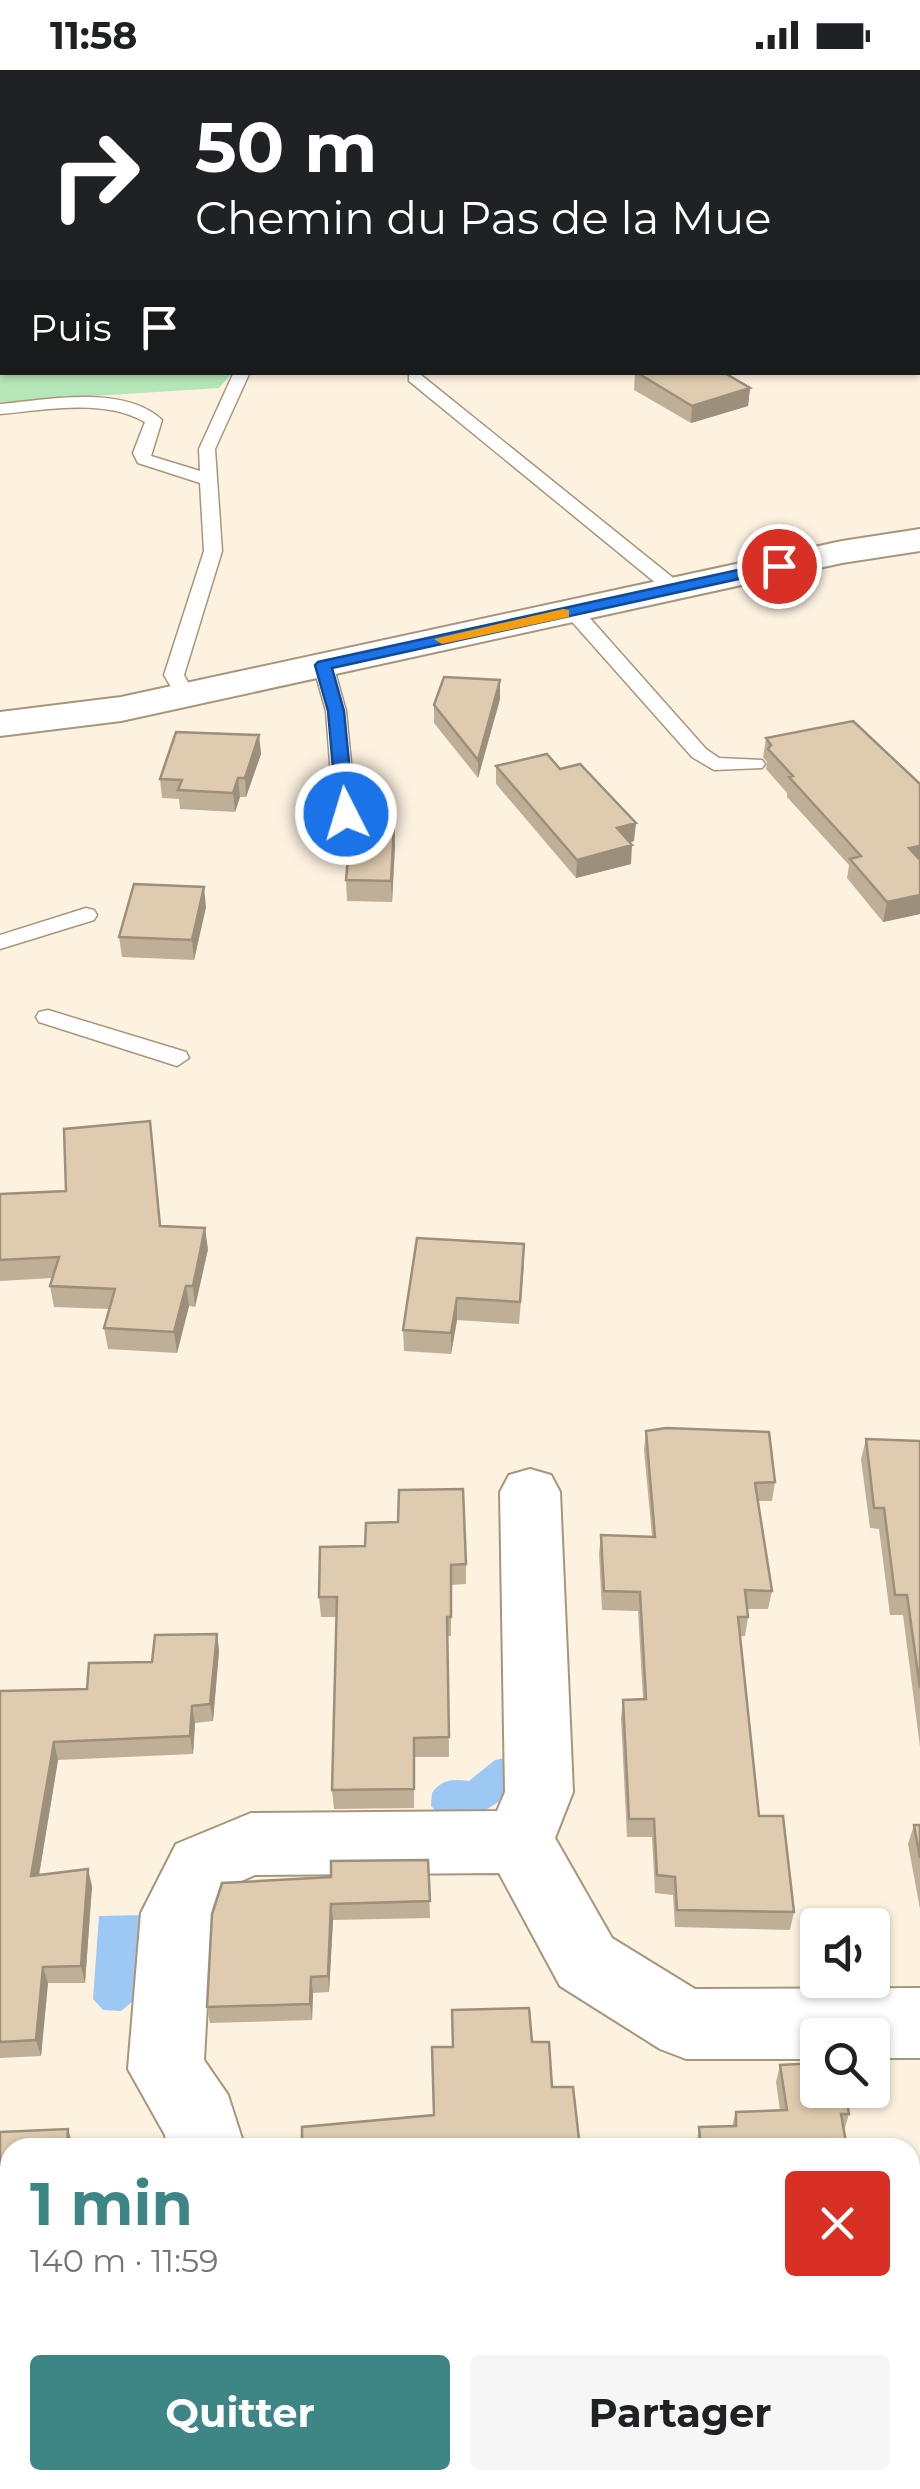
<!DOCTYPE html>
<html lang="fr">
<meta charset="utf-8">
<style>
:root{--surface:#fff;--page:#f6f6f6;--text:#202124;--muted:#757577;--accent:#3d8685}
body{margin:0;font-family:Montserrat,sans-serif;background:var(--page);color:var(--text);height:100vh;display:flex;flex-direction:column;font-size:38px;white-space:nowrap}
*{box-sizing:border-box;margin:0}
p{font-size:32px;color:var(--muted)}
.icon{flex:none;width:55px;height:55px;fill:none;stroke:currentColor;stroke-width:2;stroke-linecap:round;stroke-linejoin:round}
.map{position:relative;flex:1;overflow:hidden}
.details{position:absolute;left:0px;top:2068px;width:920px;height:352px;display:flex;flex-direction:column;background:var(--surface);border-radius:30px 30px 0 0;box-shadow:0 2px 8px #0004}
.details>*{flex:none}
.banner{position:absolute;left:0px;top:0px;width:920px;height:305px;box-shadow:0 2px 8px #0004;background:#202124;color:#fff;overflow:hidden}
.buttons{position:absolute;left:800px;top:1838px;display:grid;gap:20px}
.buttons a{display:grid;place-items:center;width:90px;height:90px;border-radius:10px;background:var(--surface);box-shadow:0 2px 8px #0004;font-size:50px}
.pin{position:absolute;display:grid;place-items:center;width:85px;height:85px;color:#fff;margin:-42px;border:5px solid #fff;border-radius:50%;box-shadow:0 2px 10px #0007}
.me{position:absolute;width:110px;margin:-55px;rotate:355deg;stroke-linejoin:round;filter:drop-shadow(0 0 8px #0008)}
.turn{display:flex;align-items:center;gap:35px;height:210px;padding:0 30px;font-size:45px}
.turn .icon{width:130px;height:130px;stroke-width:2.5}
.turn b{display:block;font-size:70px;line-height:85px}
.then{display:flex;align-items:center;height:95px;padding:0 30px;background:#0003;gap:20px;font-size:38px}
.round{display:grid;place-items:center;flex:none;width:105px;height:105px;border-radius:10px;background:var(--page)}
.overview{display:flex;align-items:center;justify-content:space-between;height:170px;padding:0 30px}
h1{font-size:60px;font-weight:700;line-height:75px;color:var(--accent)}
.primary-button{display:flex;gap:20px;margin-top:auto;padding:20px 30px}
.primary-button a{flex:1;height:115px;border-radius:10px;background:var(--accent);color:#fff;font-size:40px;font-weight:700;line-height:115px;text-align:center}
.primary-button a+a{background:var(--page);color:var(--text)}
.status{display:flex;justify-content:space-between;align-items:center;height:70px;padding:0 50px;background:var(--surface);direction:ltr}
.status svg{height:28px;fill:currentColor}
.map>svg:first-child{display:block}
.green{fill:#b4e6b7}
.water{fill:#9ec8f4}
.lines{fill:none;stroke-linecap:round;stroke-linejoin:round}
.lane-casing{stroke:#a8967b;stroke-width:3}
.street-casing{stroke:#a8967b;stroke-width:4}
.lane{fill:#fff;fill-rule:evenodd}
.street{fill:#fff;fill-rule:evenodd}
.wall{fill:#c0af97}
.shaded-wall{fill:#9c8f7b}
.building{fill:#dfccb0;stroke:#9c8f7b;stroke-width:2.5}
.route{fill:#1a73e8;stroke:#114b97;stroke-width:2.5}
.slow{fill:#f59e0b}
</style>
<div class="status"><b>11:58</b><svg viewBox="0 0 49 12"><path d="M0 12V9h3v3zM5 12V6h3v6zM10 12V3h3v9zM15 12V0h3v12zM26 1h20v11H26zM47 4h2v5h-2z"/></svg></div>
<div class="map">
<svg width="920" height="2419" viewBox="0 0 920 2419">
<rect width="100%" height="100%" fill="#fdf1e0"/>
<path class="green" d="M0 0H342L2 2V302L232 303 219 318 0 332Z"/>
<path class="water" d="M505 1688 510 1725 484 1741 439 1744 431 1736 432 1723C441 1709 454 1709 469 1711L495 1690Z
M144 1845 137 1928 121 1941 103 1940 93 1929 99 1846Z"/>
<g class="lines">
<defs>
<path id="lane" d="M918 58 920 59V67L918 66Z
M234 302H250L215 379 222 481 184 605 195 625 185 631 178 629 164 605 204 481 200 413 138 393 133 383 145 352C103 328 46 340 0 344V334C47 330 124 314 162 350L151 386 200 401 199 379Z
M409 305H421L682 515V523H668L409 311Z
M573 535 580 537 706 679 719 688 762 690 765 694 762 698 714 700 692 687 566 545 564 541Z
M323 589 333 595 346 641 356 744 345 750 334 744 326 641 313 595Z
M86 838 94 840 97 845 94 850 0 879V865Z
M48 940 186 982 189 988 177 996 39 952 36 947 39 942Z"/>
<path id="street" d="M920 459V481L842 493 121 651 0 666V642L121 627 842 471Z
M530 1399 551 1405 560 1422 573 1722 555 1768 612 1868 695 1919 920 1918V1988H872V1965H818V1989H686L660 1979 560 1916 499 1803 255 1805 226 1818 212 1845 204 1990 228 2025 245 2078H167L165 2065 128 1999 141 1843 176 1774 251 1743 497 1741 505 1722 500 1422 509 1405Z
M146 2410H232L231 2419H145Z"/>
</defs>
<use href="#lane" class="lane-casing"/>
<use href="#street" class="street-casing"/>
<use href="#lane" class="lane"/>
<use href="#street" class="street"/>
</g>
<path class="wall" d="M635 303 750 318 748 336 691 353 634 320Z
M500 629 478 708 434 653V635Z
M259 665 261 684 246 727H240L235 742 180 739 179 729 162 728 160 709Z
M766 668 920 714V844L883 852 847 808 849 795 787 727V723L766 699 767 692 763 687Z
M496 696 560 699 634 771 630 773 631 794 576 808 496 714Z
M395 775 392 832 347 831 346 810Z
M206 837 194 890 122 887 119 867Z
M150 1051 161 1156 208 1179 195 1237 189 1236 177 1283 108 1279 104 1258 109 1239 54 1237 50 1216 53 1208 0 1211V1124L66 1121Z
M417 1168 524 1196 519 1254 457 1250 451 1284 404 1281 403 1260Z
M646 1361 775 1412 772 1431H758L772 1521 768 1539H747L748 1547 745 1566H740L759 1746 794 1842 790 1860 675 1857 673 1825 655 1823 652 1767H627L621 1648 623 1630 643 1629 638 1541 602 1540 599 1484 601 1465 652 1466 644 1380Z
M866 1369 920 1371V1677L903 1545H890L879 1459 870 1458 861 1389Z
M365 1476 466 1494V1514L451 1515V1566H448L449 1687H414V1738L334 1739 332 1720 336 1547H321L319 1527Z
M217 1564 219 1581 213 1651 195 1653 193 1684 58 1690 39 1805 92 1816 85 1913H48L41 1986 0 1988V1621L87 1619 152 1592Z
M914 1755H920V1839L908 1774Z
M428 1790 430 1848 333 1850 329 1922 313 1923 312 1950 210 1953 207 1937 331 1807Z
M780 1995 849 2044 844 2061 847 2078H696L699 2057 732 2056 736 2042 780 2040 776 2012Z
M68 2059 73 2078H10V2147H0V2062Z
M492 2410H627V2419H506L505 2416H492Z
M783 2410H908L903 2419H784Z"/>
<path class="shaded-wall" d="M750 318 748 336 691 353 692 336Z
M500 610V629L478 708V690Z
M259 665 261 684 246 727 245 708Z
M238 708 240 727 235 742 233 723Z
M636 753 634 771 616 776 617 758Z
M394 755 395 775 392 832 391 811Z
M632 775 631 794 576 808 577 790Z
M920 776V795L909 778Z
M204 817 206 837 194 890 192 870Z
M920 825V844L883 852 887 832Z
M205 1158 208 1179 195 1237 193 1216Z
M186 1216 189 1236 177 1283 174 1262Z
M457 1228V1250L451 1284V1263Z
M217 1564 219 1581 213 1651 210 1634Z
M192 1636 195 1653 193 1684 190 1666Z
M54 1672 58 1690 36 1823 31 1806Z
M88 1799 92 1816 85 1913 81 1896Z
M331 1834 333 1850 329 1922 328 1906Z
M43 1897 48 1913 41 1986 36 1970Z
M311 1907 313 1923 312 1950 310 1934Z
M68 2059 73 2077 67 2078Z"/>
<path class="building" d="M397 0H442L456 2H391Z
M636 302H723L750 318 692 336Z
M444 607 500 610 478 690 434 635Z
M853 651 920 714V776L909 778 920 790V825L887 832 850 789 861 786 789 707 793 706 768 679 771 675 766 668Z
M176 662 259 665 245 708H238L233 723 178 720 182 710 160 709Z
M547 684 560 699 580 694 636 753 617 758 632 775 577 790 496 696Z
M351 755H394L391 811 346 810Z
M134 814 204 817 192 870 119 867Z
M150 1051 160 1156 205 1158 193 1216H186L174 1262 104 1258 115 1219 50 1216 59 1187 0 1190V1124L66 1121 64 1059Z
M417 1168 524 1174 520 1232 457 1228 451 1263 403 1260Z
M666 1358 769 1362 775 1412 755 1413 772 1521 745 1520 748 1547H738L759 1746H783L794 1842 677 1840 675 1807 657 1805 654 1749H629L623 1630 646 1629 640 1522 604 1521 601 1465 655 1467 646 1361Z
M866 1369 920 1371V1618L907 1525H895L884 1438H874Z
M463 1419 466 1494 451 1495V1547H447L449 1667 414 1668V1719L332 1720 337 1527H319L320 1477 365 1476 366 1453 398 1452 399 1420Z
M217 1564 210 1634 192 1636 190 1666 54 1672 31 1806 88 1799 81 1896 43 1897 36 1970 0 1972V1621L87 1619 89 1593 152 1592 155 1565Z
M914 1755H920V1788Z
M428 1790 430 1831 331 1834 328 1906 311 1907 310 1934 207 1937 212 1844 222 1813 331 1807V1791Z
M529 1938 532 1972H549L552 2017H573L580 2078H302V2057L434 2045 432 1977H453L452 1940Z
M818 1993V2020H845L849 2044H841L847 2078H701L699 2057 736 2056V2042L787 2040 780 1995Z
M68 2059 67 2078H10V2129L0 2130V2062Z
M507 2410H627V2419H507Z
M789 2410H843L790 2412Z"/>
<path class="route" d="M779 491 786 496 784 499 332 598 344 641 354 744 346 749 337 744 328 641 315 595 318 592Z"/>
<path class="slow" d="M563 539 569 540V547L442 574 434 569Z"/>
</svg>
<div class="buttons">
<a><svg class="icon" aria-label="sound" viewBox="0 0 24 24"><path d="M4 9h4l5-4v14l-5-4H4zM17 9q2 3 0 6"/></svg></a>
<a><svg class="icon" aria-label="search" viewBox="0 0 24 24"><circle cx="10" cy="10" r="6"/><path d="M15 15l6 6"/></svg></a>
</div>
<div class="pin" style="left:779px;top:496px;background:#d93025"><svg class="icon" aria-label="arrive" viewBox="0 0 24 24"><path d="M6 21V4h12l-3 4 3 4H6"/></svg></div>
<svg class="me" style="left:346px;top:744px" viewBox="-20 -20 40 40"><circle r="17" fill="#1a73e8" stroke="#fff" stroke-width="3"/><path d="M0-11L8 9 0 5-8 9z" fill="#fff"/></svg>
<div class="banner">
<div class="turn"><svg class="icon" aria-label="right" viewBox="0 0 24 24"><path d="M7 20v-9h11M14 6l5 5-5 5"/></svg><div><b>50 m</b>Chemin du Pas de la Mue</div></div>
<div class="then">Puis<svg class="icon" aria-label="arrive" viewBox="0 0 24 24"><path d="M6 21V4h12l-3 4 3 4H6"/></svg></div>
</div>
<section class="details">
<div class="overview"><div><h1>1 min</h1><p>140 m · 11:59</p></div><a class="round" style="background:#d93025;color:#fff"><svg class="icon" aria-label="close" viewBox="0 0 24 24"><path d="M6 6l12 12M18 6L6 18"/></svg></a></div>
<div class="primary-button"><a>Quitter</a><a>Partager</a></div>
</section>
</div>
